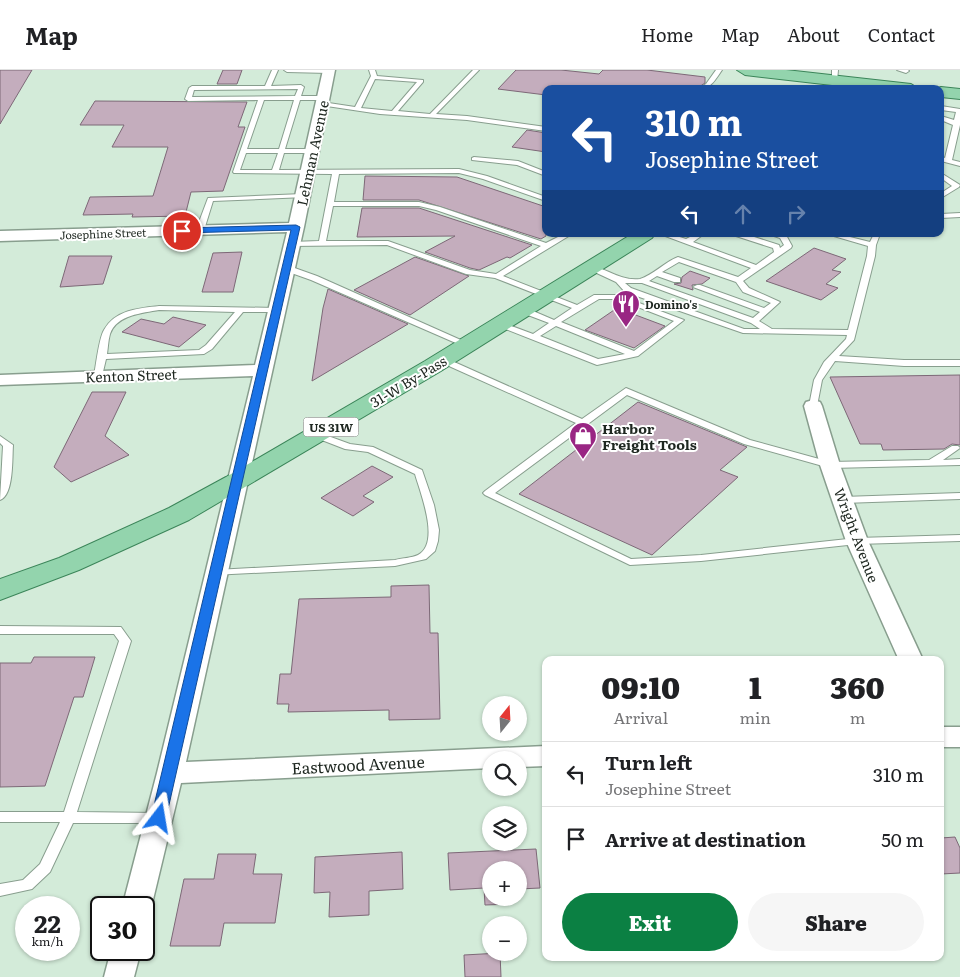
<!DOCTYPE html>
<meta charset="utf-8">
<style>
:root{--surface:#fff;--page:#f6f6f6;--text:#202124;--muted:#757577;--line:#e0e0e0;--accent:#0b8043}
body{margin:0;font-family:Literata,serif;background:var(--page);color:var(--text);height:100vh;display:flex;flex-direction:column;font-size:19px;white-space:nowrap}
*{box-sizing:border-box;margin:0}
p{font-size:16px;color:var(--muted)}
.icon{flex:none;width:28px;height:28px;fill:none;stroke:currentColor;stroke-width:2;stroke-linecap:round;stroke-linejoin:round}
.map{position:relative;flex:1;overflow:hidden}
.side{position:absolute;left:542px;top:586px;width:402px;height:305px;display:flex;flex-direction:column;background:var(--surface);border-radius:10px;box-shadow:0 1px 4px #0004}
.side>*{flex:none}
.top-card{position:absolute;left:542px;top:15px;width:402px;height:152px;border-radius:10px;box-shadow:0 1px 4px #0004;background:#1a4fa0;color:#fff;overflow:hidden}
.needle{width:32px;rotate:18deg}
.fabs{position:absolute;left:482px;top:626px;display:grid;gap:10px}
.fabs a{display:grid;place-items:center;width:45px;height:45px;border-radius:50%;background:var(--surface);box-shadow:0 1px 4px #0004;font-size:25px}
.speed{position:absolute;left:15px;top:826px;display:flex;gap:10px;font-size:25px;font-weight:700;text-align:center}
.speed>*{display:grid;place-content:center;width:65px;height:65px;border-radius:50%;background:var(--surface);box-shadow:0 1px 4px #0004;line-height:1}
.speed small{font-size:12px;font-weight:400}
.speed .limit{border:2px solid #111;border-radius:8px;background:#fff;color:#111}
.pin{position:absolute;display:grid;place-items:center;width:42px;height:42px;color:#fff;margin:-21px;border:2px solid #fff;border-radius:50%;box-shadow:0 1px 5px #0007}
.me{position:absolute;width:55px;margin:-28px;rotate:14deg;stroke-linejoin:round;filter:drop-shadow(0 0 4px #0008)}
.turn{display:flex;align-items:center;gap:18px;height:105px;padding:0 20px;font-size:22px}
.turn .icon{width:65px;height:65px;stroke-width:2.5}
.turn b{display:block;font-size:35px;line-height:42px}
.lanes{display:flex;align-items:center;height:48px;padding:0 20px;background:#0003;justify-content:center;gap:25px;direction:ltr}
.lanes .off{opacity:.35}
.eta{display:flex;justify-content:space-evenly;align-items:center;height:85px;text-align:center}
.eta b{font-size:30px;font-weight:800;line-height:35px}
.cta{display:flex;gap:10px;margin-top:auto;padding:10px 20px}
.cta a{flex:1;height:58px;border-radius:30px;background:var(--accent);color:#fff;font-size:20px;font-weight:800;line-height:58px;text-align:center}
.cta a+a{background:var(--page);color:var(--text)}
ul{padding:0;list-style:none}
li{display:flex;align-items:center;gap:15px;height:65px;padding:0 20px;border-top:1px solid var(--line)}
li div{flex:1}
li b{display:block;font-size:19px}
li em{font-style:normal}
header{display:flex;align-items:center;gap:30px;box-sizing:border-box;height:70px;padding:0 25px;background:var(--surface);border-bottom:1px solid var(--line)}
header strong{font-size:24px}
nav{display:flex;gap:28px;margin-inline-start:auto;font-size:18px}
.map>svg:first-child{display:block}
.building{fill:#c4adbd;stroke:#7d6877}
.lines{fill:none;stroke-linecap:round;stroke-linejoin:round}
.service-casing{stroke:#889e8e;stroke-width:2}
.minor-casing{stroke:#889e8e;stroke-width:3}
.primary-casing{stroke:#3b8559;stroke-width:2}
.service{fill:#fff;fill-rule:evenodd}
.minor{fill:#fff;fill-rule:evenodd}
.primary{fill:#93d4ad;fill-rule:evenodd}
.route{fill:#1a73e8;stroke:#114b97}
.labels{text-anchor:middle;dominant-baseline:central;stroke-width:4;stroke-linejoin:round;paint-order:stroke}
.far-street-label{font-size:11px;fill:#1e2720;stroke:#fff}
.far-poi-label{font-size:11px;font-weight:bold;fill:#1e2720;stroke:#fff;text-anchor:start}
.shield{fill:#fff;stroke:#626863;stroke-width:1}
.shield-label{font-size:12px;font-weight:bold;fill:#1e2720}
.street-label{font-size:14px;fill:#1e2720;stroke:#fff}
.poi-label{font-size:14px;font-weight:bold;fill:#1e2720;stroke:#fff;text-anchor:start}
.near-street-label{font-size:16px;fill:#1e2720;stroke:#fff}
</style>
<header>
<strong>Map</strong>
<nav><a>Home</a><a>Map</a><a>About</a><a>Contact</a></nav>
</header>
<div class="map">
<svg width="960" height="907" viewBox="0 0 960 907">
<rect width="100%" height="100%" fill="#d3ebd9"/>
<path class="building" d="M0 0H32L0 54Z
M223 0H242L237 14H217Z
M516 0H561L599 4 603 0H647L705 7V13L696 19H546V25L498 19Z
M95 31 247 32 238 57H245L223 121 191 122 185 146 132 147 133 144 83 145 90 127 153 126 168 77H112L124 55H80Z
M527 60 546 63V82L512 77Z
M365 106 457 107 546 137V166L541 169 419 130H363Z
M362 138H419L532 175 510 188 507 187 479 200 470 198 425 182 455 166 357 167Z
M814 178 846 189 832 200 841 202 826 214 838 218 821 230 766 211Z
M242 182 233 222H202L213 183Z
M69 186H112L103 214 60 217Z
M415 187 469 206 410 245 354 220Z
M690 201 710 208 702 214 692 215 693 220 674 214 681 213 682 207Z
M328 219 408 254 312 311 323 238Z
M617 238 665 256 634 278 585 260Z
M173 247 206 255 179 277 122 262 141 249 164 254Z
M960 305V375L952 374 944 379 883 380 881 374H860L830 307Z
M92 322H126L105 366 129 385 71 412 54 397Z
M638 332 747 377 720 400 738 407 652 485 519 424Z
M372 396 393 407 363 426 374 432 353 446 321 428Z
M429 515 430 563H438L440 649 389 650V640L288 642 289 634H277L280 604H291L299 529 391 527V516Z
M34 587H95L83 627H74L45 716 0 717V593H31Z
M955 767 960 778V803L941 804V768Z
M536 779 540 818 519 819V800H491V828H512V834L485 835 484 818 450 820 448 783Z
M402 782 403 819 369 821V845L329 847 330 822 314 823 315 787Z
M218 784H256L253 804H282L275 853H224L220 876H170L184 809H214Z
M500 883 501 907H465L464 885Z"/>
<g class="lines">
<defs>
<path id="service" d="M272 0H278L271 16 301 15 304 17 301 26H323L326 28 323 30H300L285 79H313L316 81 313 83H284L279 100 459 99 487 106 546 127V131L483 109 459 103 339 104 334 132H419L440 137 546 173 564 164H572L503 206 577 235 594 225H618L684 250 638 286 597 295 498 256V252H501L533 264 549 253 520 242V238H526L554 250 572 238 495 208 466 204 387 175 289 176V172H292L319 171 332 104 234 103 233 102 258 30 188 31 185 29 189 18 192 16H265ZM298 19 295 26 192 27 194 20ZM264 30H294L279 79H247ZM246 83H278L272 100H240ZM333 136H419L436 140 541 176 496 204 470 200 388 171H326ZM599 229H617L674 251 634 281 561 252ZM556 256 625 284 598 289 540 266Z
M284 0H331L332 1 329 3 287 2Z
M369 0H375L377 6 423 10V12L398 41 430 44 473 0H479L436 44 467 46 546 57V61L467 50 380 44 320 35V33L322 32 355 37 371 6ZM375 9 417 12 392 41 361 38Z
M716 0H722C715 10 711 19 698 19L706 14Z
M832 0H838L837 11 832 10Z
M897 0H908L909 1 906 3Z
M941 36 960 39V55L952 90 960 92V96L941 91V87L945 88 953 55 941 50V46L954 50 956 42 941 40Z
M474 87 518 91 546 102V106L517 95 472 90V88Z
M941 103 960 115 959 117 941 128V123L952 116 941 108Z
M303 124 306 126 305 127 213 131 204 160 200 162 196 160 208 128Z
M960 143V147L941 148V144Z
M660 164H670L686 169 696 164H704L693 172 756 195 774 182 773 178 736 166V164H745L779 175 780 178 784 175 780 168 768 164 786 165 792 176 791 178 743 211 749 218 780 232 759 251 772 259 848 260 867 186 868 176 827 164H838L870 172 874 164H880L876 175 875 186 854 270 839 286 904 290H960V296H904L835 291 822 310 817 336 813 339 810 338 809 336 814 310 824 292 846 269 847 265 743 263 625 222 616 212 586 198 587 196C603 195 620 212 640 209 652 206 666 191 678 187L738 207 751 198ZM679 192 736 212 743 222 771 233 764 238 700 215H697L693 217 760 242 753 248 649 211 657 206 674 212H680V208L662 202ZM625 213H642L751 253 760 259H744L631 218Z
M283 196H289L317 206 472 275 468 277H465L311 210 283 200Z
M159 236 276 238 280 240 276 242H243L212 279 204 284 106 289 102 306 101 308H95L94 306C96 295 99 268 104 260 115 240 139 238 159 236ZM159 240 235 242 206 275 199 280 107 284C108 278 108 271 110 264 116 245 143 243 159 240Z
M443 287 582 349 626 318 750 370 830 392 929 390 952 376H958L960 378 943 390 960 389V395L830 398 744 374 627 325 495 423 631 489 701 485 857 468 960 465V471L857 474 701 491 630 495 485 425 483 423 485 421 576 353 440 292V288Z
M317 362 350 374 373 377 422 400 434 435 439 460 438 471 435 481 426 489 395 496 212 505 211 503 212 501 216 500 395 490C402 488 412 488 418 485 441 473 420 422 415 404L368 382 345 379 314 367 312 365 314 363Z
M0 366 13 375C12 388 14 425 0 430L3 376 0 373Z
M960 423V429L843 433 838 430 843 427Z
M0 556 121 557 131 571 77 742 159 743 164 744 165 748 164 752 159 753H73L50 802 32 819 0 826V814L23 810 40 794 60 752H0V742H64L119 571 114 564H0Z"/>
<path id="minor" d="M323 0H335L304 157 186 692 546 676V696L519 697V690H491V698L181 713 151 838 144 848V838H122L157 703 253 306 0 315V305L255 295 287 162 0 171V161L289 153Z
M813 330 820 332 822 336 840 395 868 471 923 590H899L846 471 820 395 804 336 806 332Z
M941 657H960V677H941Z
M111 880H141L134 907H104Z"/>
<path id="primary" d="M737 0H786L911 14 919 19H867L745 5Z
M941 17 960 19V29L941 27V19H935Z
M632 164H655L652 168 441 301 189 450 79 500 0 530V509L59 488 169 438 226 407 425 291Z"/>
</defs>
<use href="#service" class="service-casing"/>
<use href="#minor" class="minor-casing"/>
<use href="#primary" class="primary-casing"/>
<use href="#service" class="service"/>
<use href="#minor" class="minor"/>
<use href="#primary" class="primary"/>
</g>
<path class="route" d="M296 155 300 157 166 748 164 752H154L151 748 291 160 182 163 178 161 182 158Z"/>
<defs>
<symbol id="restaurant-pin" viewBox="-11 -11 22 30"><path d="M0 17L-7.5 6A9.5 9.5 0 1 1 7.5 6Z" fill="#992683" stroke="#fff"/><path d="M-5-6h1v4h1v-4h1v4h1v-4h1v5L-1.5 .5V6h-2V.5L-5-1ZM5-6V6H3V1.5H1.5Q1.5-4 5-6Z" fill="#fff"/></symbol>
<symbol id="shop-pin" viewBox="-11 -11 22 30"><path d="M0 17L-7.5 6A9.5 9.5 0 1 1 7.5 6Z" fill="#992683" stroke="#fff"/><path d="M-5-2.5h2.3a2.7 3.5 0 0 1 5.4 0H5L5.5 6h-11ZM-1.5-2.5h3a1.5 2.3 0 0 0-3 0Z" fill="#fff"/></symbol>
</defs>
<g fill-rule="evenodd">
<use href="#restaurant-pin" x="610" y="218" width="32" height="43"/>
<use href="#shop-pin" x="567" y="350" width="32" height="43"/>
</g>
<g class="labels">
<g class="far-street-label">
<text transform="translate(103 163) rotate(-2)">Josephine Street</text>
</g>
<g class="far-poi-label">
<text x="645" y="234">Domino's</text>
</g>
<rect class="shield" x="303.5" y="347.5" width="55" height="19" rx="4"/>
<g class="shield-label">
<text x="331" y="357">US 31W</text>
</g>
<g class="street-label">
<text transform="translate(312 83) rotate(-78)">Lehman Avenue</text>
<text transform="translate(131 305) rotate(-2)">Kenton Street</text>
<text transform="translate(408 311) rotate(-31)">31-W By-Pass</text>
<text transform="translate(857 465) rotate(69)">Wright Avenue</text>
</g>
<g class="poi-label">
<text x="602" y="358">Harbor<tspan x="602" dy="16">Freight Tools</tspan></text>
</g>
<g class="near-street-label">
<text transform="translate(358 694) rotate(-3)">Eastwood Avenue</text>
</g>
</g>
</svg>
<div class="fabs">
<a><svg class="needle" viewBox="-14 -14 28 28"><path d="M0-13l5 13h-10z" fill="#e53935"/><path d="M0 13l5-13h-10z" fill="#757577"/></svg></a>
<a><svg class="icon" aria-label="search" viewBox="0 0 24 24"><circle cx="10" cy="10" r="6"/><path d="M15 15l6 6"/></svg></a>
<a><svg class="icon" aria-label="layers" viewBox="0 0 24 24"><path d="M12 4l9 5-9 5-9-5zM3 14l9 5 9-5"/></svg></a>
<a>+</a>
<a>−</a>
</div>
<div class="speed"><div>22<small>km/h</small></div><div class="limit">30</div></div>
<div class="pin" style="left:182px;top:161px;background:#d93025"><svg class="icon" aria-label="arrive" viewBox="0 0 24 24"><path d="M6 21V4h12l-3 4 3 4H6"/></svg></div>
<svg class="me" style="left:159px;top:748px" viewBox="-20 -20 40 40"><path d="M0-17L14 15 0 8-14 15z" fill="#1a73e8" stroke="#fff" stroke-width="4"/></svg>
<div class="top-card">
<div class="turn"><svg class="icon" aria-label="left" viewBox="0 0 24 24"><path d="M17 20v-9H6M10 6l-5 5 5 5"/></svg><div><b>310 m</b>Josephine Street</div></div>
<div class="lanes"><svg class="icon" aria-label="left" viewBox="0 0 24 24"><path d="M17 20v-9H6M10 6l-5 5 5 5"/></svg><svg class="icon off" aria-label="ahead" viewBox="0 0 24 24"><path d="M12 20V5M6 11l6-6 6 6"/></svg><svg class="icon off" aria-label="right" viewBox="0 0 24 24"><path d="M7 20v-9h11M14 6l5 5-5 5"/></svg></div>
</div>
<section class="side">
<div class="eta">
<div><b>09:10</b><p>Arrival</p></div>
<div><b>1</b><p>min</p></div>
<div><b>360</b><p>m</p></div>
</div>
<ul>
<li><svg class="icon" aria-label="left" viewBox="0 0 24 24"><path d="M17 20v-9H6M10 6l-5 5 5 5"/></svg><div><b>Turn left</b><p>Josephine Street</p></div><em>310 m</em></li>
<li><svg class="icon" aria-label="arrive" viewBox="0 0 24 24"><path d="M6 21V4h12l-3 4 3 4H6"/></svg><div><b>Arrive at destination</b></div><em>50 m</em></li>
</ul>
<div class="cta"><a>Exit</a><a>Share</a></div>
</section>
</div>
